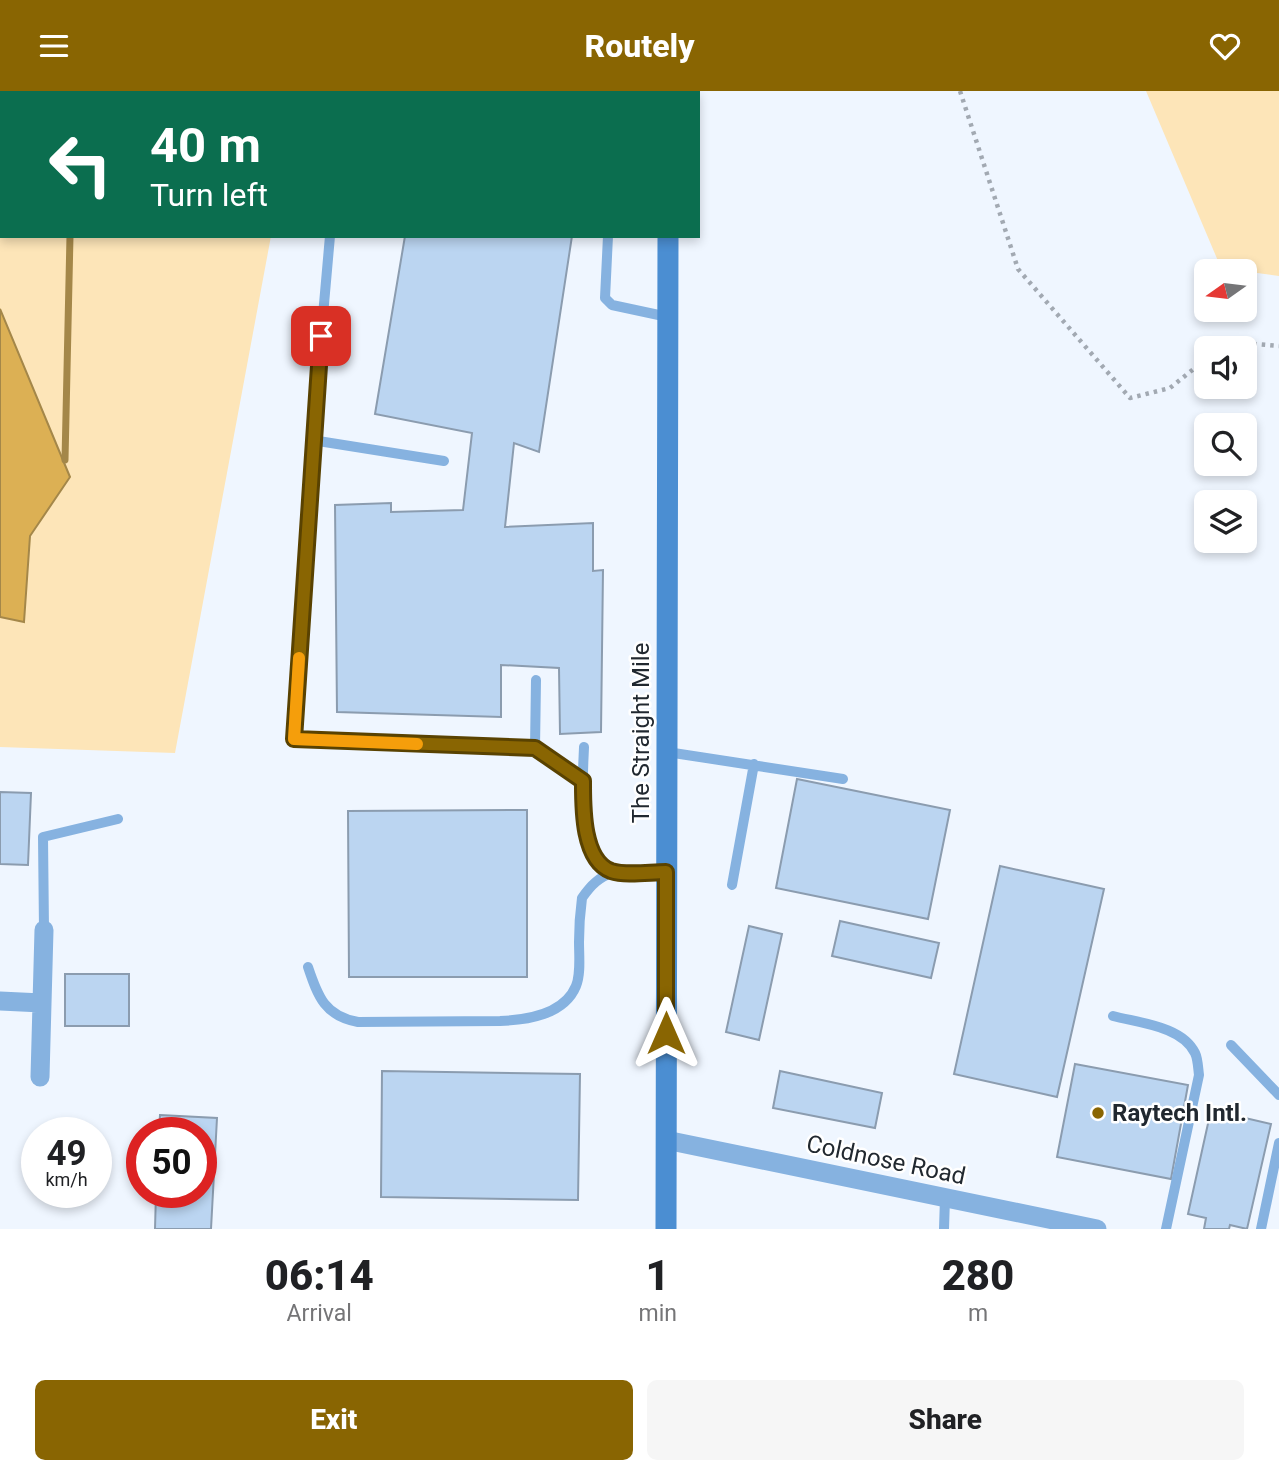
<!DOCTYPE html>
<style>
:root{--surface:#fff;--page:#f6f6f6;--text:#202124;--muted:#757577;--accent:#896502}
body{margin:0;font-family:Roboto,sans-serif;background:var(--page);color:var(--text);height:100vh;display:flex;flex-direction:column;font-size:26px;white-space:nowrap}
*{box-sizing:border-box;margin:0}
p{font-size:23px;color:var(--muted)}
.icon{flex:none;width:38px;height:38px;fill:none;stroke:currentColor;stroke-width:2;stroke-linecap:round;stroke-linejoin:round}
.map{position:relative;height:1138px;overflow:hidden}
.drawer{display:flex;flex-direction:column;background:var(--surface);flex:1}
.drawer>*{flex:none}
.banner{position:absolute;left:0px;top:0px;width:700px;height:147px;box-shadow:0 4px 10px #0003;background:#0b6e4f;color:#fff;overflow:hidden}
.needle{width:46px;rotate:256deg}
.tools{position:absolute;left:1194px;top:168px;display:grid;gap:14px}
.tools a{display:grid;place-items:center;width:63px;height:63px;border-radius:10px;background:var(--surface);box-shadow:0 4px 10px #0003;font-size:35px}
.speed{position:absolute;left:21px;top:1026px;display:flex;gap:14px;font-size:35px;font-weight:700;text-align:center}
.speed>*{display:grid;place-content:center;width:91px;height:91px;border-radius:50%;background:var(--surface);box-shadow:0 4px 10px #0003;line-height:1}
.speed small{font-size:18px;font-weight:400}
.speed .limit{border:10px solid #d22;background:#fff;color:#111}
.pin{position:absolute;display:grid;place-items:center;width:60px;height:60px;color:#fff;margin:-30px;border-radius:14px;box-shadow:0 4px 10px #0006}
.me{position:absolute;width:77px;margin:-38px;rotate:0deg;stroke-linejoin:round;filter:drop-shadow(0 0 5px #0008)}
.turn{display:flex;align-items:center;gap:24px;height:147px;padding:0 35px;font-size:32px}
.turn .icon{width:91px;height:91px;stroke-width:2.5}
.turn b{display:block;font-size:49px;line-height:60px}
.eta{display:flex;justify-content:space-evenly;align-items:center;height:119px;text-align:center}
.eta b{font-size:42px;font-weight:800;line-height:49px}
.primary-button{display:flex;gap:14px;margin-top:auto;padding:14px 35px}
.primary-button a{flex:1;height:80px;border-radius:10px;background:var(--accent);color:#fff;font-size:28px;font-weight:800;line-height:80px;text-align:center}
.primary-button a+a{background:var(--page);color:var(--text)}
header{display:flex;justify-content:space-between;align-items:center;height:91px;padding:0 35px;background:var(--accent);color:#fff;font-size:32px;font-weight:800}
.map>svg:first-child{display:block}
.green{fill:#fde5b8}
.water{fill:#dcb054;stroke:#a48749;stroke-width:2}
.lines{fill:none;stroke-linecap:round;stroke-linejoin:round}
.stream{stroke:#a48749;stroke-width:7}
.building{fill:#bbd5f1;stroke:#8b9caf;stroke-width:2}
.path{stroke:#a2a9b2;stroke-width:4.5;stroke-dasharray:3.5 5;stroke-linecap:butt}
.service{stroke:#86b2e0;stroke-width:10}
.minor{stroke:#86b2e0;stroke-width:19}
.secondary{stroke:#4b8ed2;stroke-width:21}
.route-casing{stroke:#594201;stroke-width:18}
.route{stroke:#896502;stroke-width:12}
.slow{stroke:#f59e0b;stroke-width:12}
.poi-dot{fill:#896502;stroke:#fff;stroke-width:2.5}
.labels{text-anchor:middle;dominant-baseline:central;stroke-width:5;stroke-linejoin:round;paint-order:stroke}
.street-label{font-size:24px;fill:#21282f;stroke:#fff}
.poi-label{font-size:24px;font-weight:bold;fill:#21282f;stroke:#fff;text-anchor:start}
</style>
<header><svg class="icon" aria-label="menu" viewBox="0 0 24 24"><path d="M4 6h16M4 12h16M4 18h16"/></svg>Routely<svg class="icon" aria-label="heart" viewBox="0 0 24 24"><path d="M12 20l-8-8c-3-5 5-10 8-4 3-6 11-1 8 4z"/></svg></header>
<div class="map">
<svg width="1279" height="1138" viewBox="0 0 1279 1138">
<rect width="100%" height="100%" fill="#eff6ff"/>
<path class="green" d="M16 0H299L298 2Z
M1146 0H1279V185L1221 177Z
M0 80H2V145H271L175 662 0 656Z"/>
<path class="water" d="M0 218 70 386 30 445 24 531 0 526Z"/>
<g class="lines">
<path class="stream" d="M73 2V0
M65 369 70 145"/>
</g>
<path class="building" d="M367 0H595L367 2Z
M405 145H572L539 361 514 352 505 436 593 432V480L603 479 601 641 560 643 559 577 501 574V626L337 621 335 414 391 412V421L463 419 472 342 375 323Z
M797 688 950 719 928 828 776 797Z
M0 701 31 702 28 774 0 773Z
M527 719V886H349L348 720Z
M1000 775 1104 798 1057 1006 954 983Z
M840 830 939 852 931 887 832 865Z
M749 835 782 843 759 949 726 941Z
M65 883H129V935H65Z
M1075 973 1188 994 1171 1088 1057 1066Z
M382 980 580 983 578 1109 381 1106Z
M780 980 882 1002 875 1037 773 1017Z
M1211 1019 1271 1033 1247 1138 1230 1134 1229 1138H1204L1206 1127 1188 1123Z
M160 1024 217 1027 211 1138H155L156 1101H201V1041H159Z"/>
<g class="lines">
<path class="path" d="M960 0 1018 178 1130 307 1170 297 1206 268
M1221 257 1231 251 1279 255"/>
<path class="service" d="M349 2V0
M620 2V0
M330 145 312 349 294 648 535 657
M608 145 605 207 612 214 668 226
M312 349 444 370
M536 589 535 657 583 689
M584 656C583 686 575 769 612 780 628 785 650 781 666 781
M667 661 843 688
M732 794 754 673
M44 839 43 746 118 728
M308 876C318 906 325 925 358 931L500 930C527 929 564 924 576 895 581 883 579 865 579 851 579 837 580 822 582 807 591 794 599 786 614 781
M1113 925C1139 932 1182 935 1195 962 1198 968 1198 977 1199 984L1166 1138
M1231 954 1279 1004
M944 1138 945 1107
M1261 1138 1279 1052"/>
<path class="minor" d="M0 910 42 912
M40 986 44 839
M666 1049 1097 1138"/>
<path class="secondary" d="M669 2V0
M666 1138 668 145"/>
</g>
<g class="lines">
<defs>
<path id="route" d="M321 245 294 648 535 657 583 690C583 715 582 769 611 780 626 785 650 781 666 781V942"/>
</defs>
<use href="#route" class="route-casing"/>
<use href="#route" class="route"/>
<path class="slow" d="M299 567 294 648 417 653"/>
</g>
<circle class="poi-dot" cx="1098" cy="1022" r="7"/>
<g class="labels">
<g class="street-label">
<text transform="translate(641 642) rotate(-90)">The Straight Mile</text>
<text transform="translate(886 1069) rotate(12)">Coldnose Road</text>
</g>
<g class="poi-label">
<text x="1112" y="1022">Raytech Intl.</text>
</g>
</g>
</svg>
<div class="tools">
<a><svg class="needle" viewBox="-14 -14 28 28"><path d="M0-13l5 13h-10z" fill="#e53935"/><path d="M0 13l5-13h-10z" fill="#757577"/></svg></a>
<a><svg class="icon" aria-label="sound" viewBox="0 0 24 24"><path d="M4 9h4l5-4v14l-5-4H4zM17 9q2 3 0 6"/></svg></a>
<a><svg class="icon" aria-label="search" viewBox="0 0 24 24"><circle cx="10" cy="10" r="6"/><path d="M15 15l6 6"/></svg></a>
<a><svg class="icon" aria-label="layers" viewBox="0 0 24 24"><path d="M12 4l9 5-9 5-9-5zM3 14l9 5 9-5"/></svg></a>
</div>
<div class="speed"><div>49<small>km/h</small></div><div class="limit">50</div></div>
<div class="pin" style="left:321px;top:245px;background:#d93025"><svg class="icon" aria-label="arrive" viewBox="0 0 24 24"><path d="M6 21V4h12l-3 4 3 4H6"/></svg></div>
<svg class="me" style="left:666px;top:942px" viewBox="-20 -20 40 40"><path d="M0-17L14 15 0 8-14 15z" fill="#896502" stroke="#fff" stroke-width="4"/></svg>
<div class="banner">
<div class="turn"><svg class="icon" aria-label="left" viewBox="0 0 24 24"><path d="M17 20v-9H6M10 6l-5 5 5 5"/></svg><div><b>40 m</b>Turn left</div></div>
</div>
</div>
<section class="drawer">
<div class="eta">
<div><b>06:14</b><p>Arrival</p></div>
<div><b>1</b><p>min</p></div>
<div><b>280</b><p>m</p></div>
</div>
<div class="primary-button"><a>Exit</a><a>Share</a></div>
</section>
